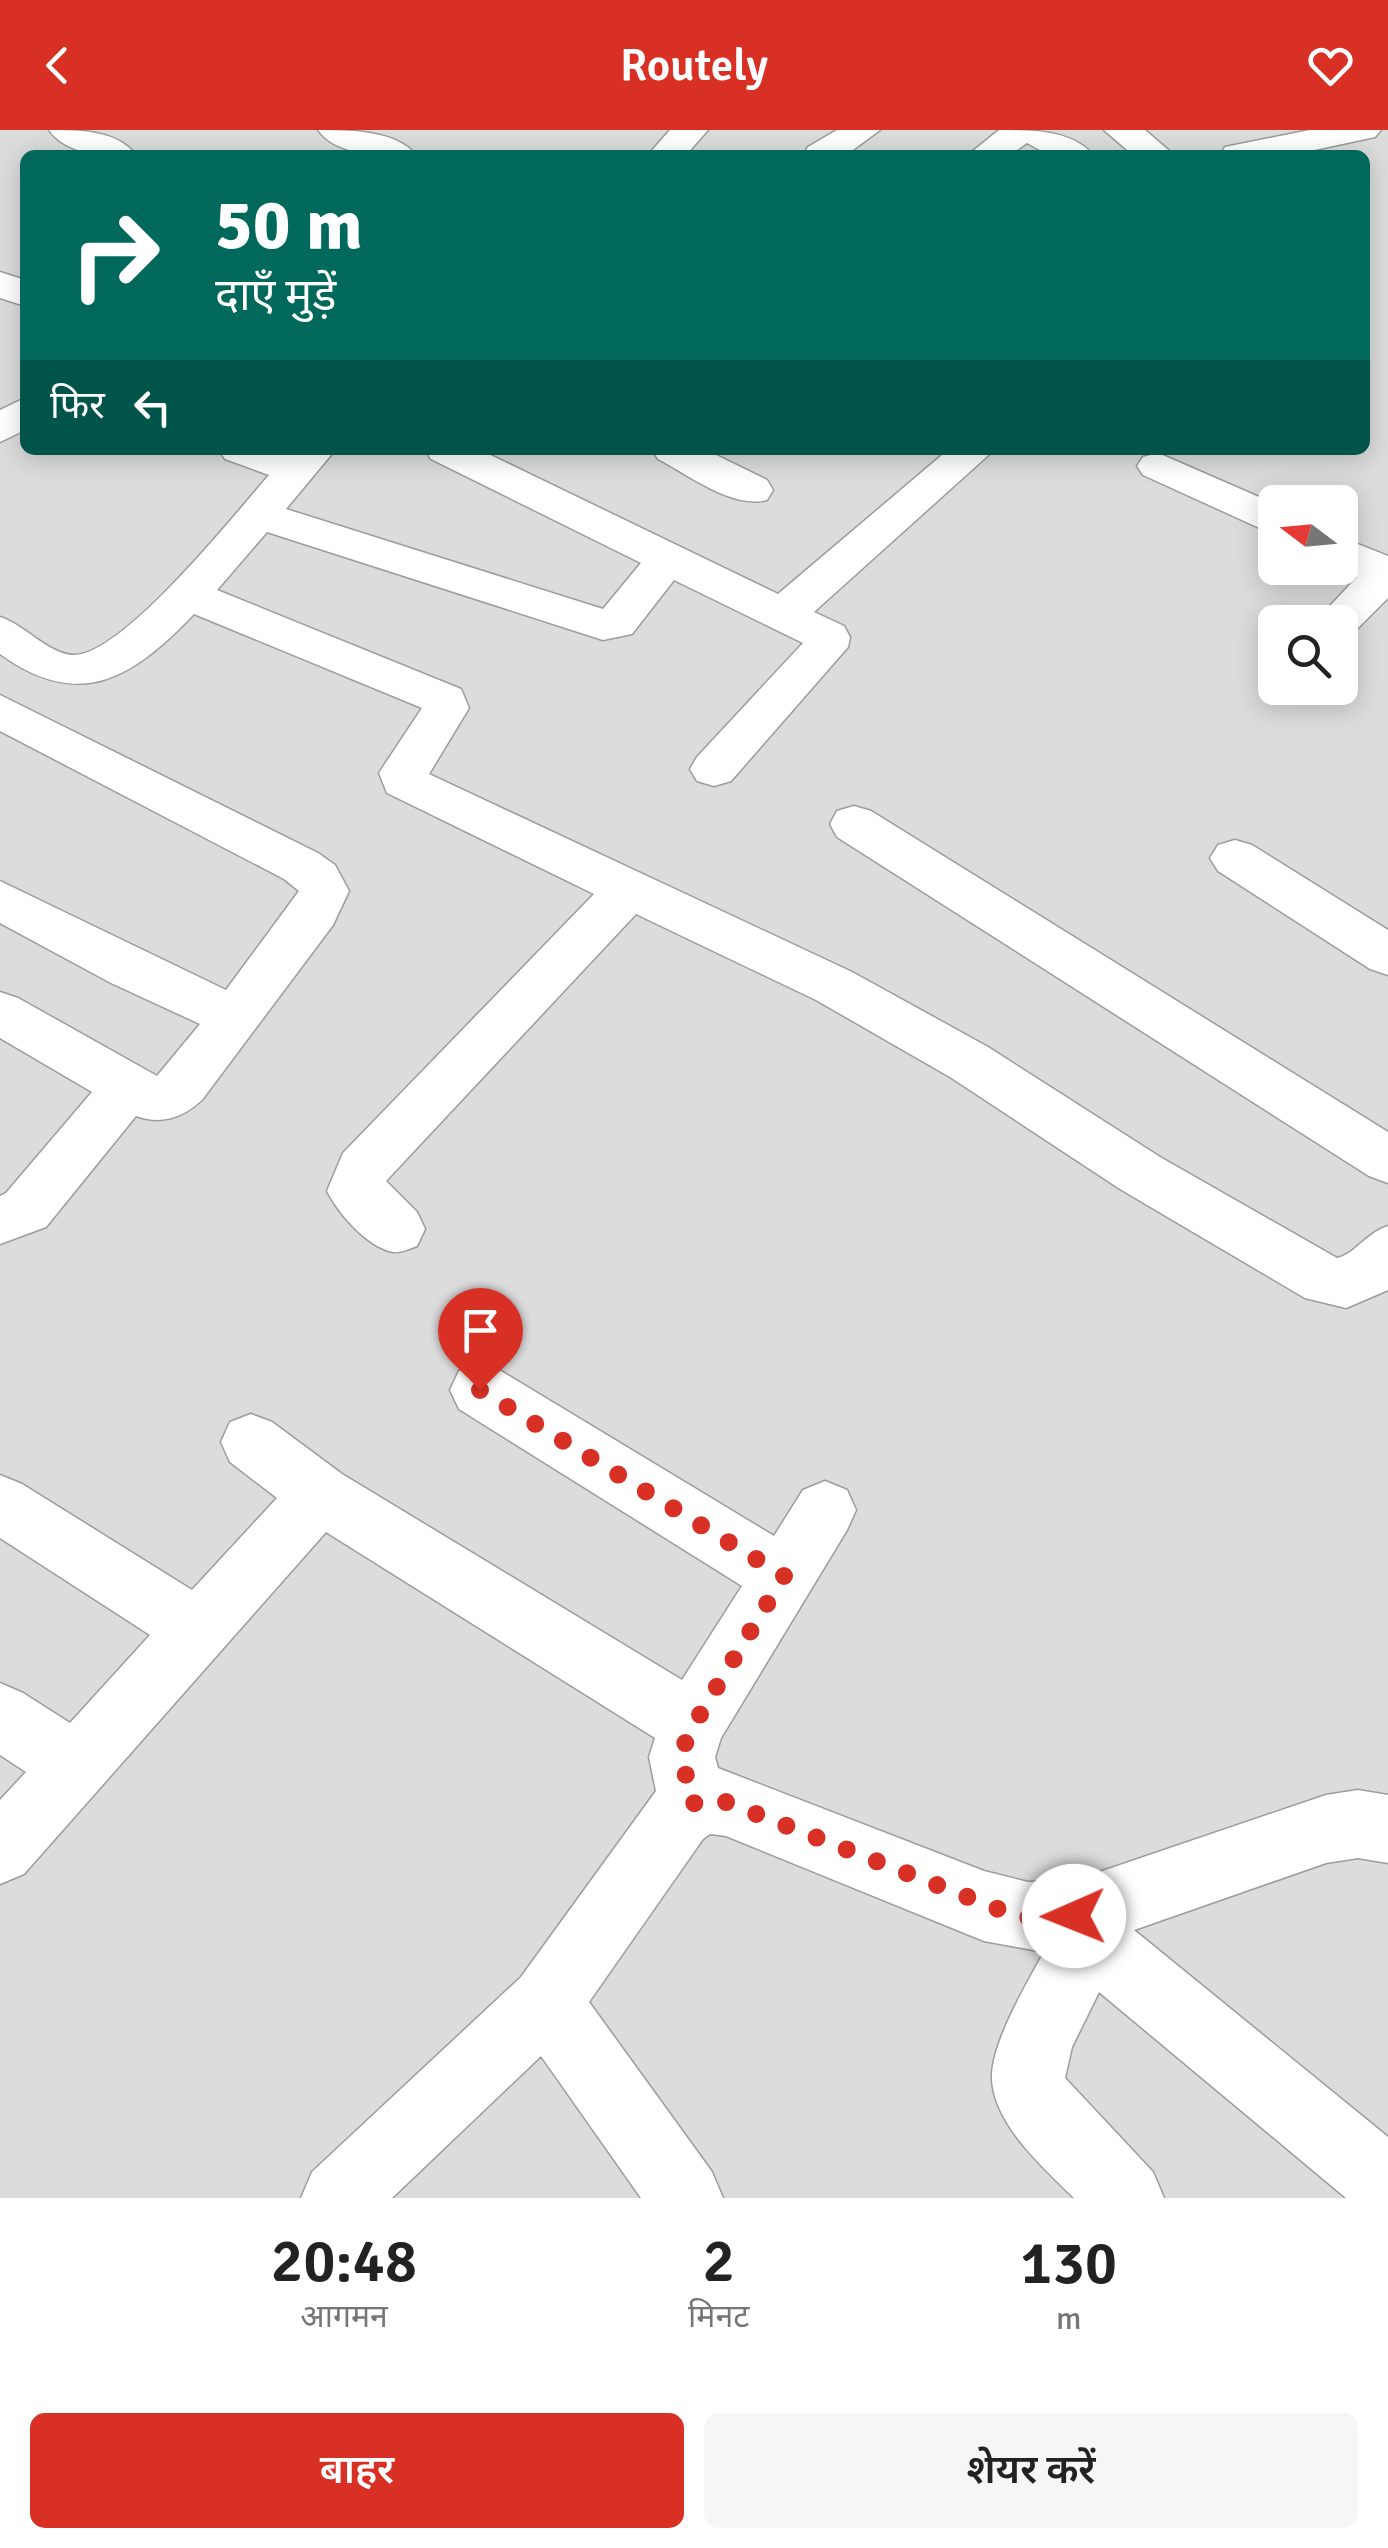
<!DOCTYPE html>
<html lang="hi">
<meta charset="utf-8">
<style>
:root{--surface:#fff;--page:#f6f6f6;--text:#222;--muted:#767676;--accent:#d93025}
body{margin:0;font-family:Signika,"Noto Sans Devanagari",sans-serif;background:var(--page);color:var(--text);height:100vh;display:flex;flex-direction:column;font-size:38px;white-space:nowrap}
*{box-sizing:border-box;margin:0}
p{font-size:32px;color:var(--muted)}
.icon{flex:none;width:55px;height:55px;fill:none;stroke:currentColor;stroke-width:2;stroke-linecap:round;stroke-linejoin:round}
.map{position:relative;height:2068px;overflow:hidden}
.panel{display:flex;flex-direction:column;background:var(--surface);flex:1}
.panel>*{flex:none}
.banner{position:absolute;left:20px;top:20px;width:1350px;height:305px;border-radius:15px;box-shadow:0 5px 25px #0003;background:#00695c;color:#fff;overflow:hidden}
.needle{width:65px;rotate:286deg}
.tools{position:absolute;left:1258px;top:355px;display:grid;gap:20px}
.tools a{display:grid;place-items:center;width:100px;height:100px;border-radius:15px;background:var(--surface);box-shadow:0 5px 25px #0003;font-size:50px}
.pin{position:absolute;display:grid;place-items:center;width:85px;height:85px;color:#fff;margin:-102px -42px;border-radius:50% 50% 50% 0;rotate:-45deg;box-shadow:0 0 10px #0007}
.pin .icon{rotate:45deg}
.me{position:absolute;width:110px;margin:-55px;rotate:269deg;stroke-linejoin:round;filter:drop-shadow(0 0 8px #0008)}
.turn{display:flex;align-items:center;gap:35px;height:210px;padding:0 30px;font-size:45px}
.turn .icon{width:130px;height:130px;stroke-width:2.5}
.turn b{display:block;font-size:70px;line-height:85px}
.then{display:flex;align-items:center;height:95px;padding:0 30px;background:#0003;gap:20px;font-size:38px}
.eta{display:flex;justify-content:space-evenly;align-items:center;height:170px;text-align:center}
.eta b{font-size:60px;font-weight:600;line-height:70px}
.action{display:flex;gap:20px;margin-top:auto;padding:20px 30px}
.action a{flex:1;height:115px;border-radius:15px;background:var(--accent);color:#fff;font-size:40px;font-weight:600;line-height:115px;text-align:center}
.action a+a{background:var(--page);color:var(--text)}
header{display:flex;justify-content:space-between;align-items:center;height:130px;padding:0 30px;background:var(--accent);color:#fff;font-size:45px;font-weight:600}
.map>svg:first-child{display:block}
.residential{fill:#dddcdc;fill-rule:evenodd}
.lines{fill:none;stroke-linecap:round;stroke-linejoin:round}
.street-casing{stroke:#9c9c9c;stroke-width:3}
.street{fill:#fff;fill-rule:evenodd}
.route{stroke:#d93025;stroke-width:18;stroke-dasharray:0 32.4}
</style>
<header><svg class="icon" aria-label="back" viewBox="0 0 24 24"><path d="M15 5l-7 7 7 7"/></svg>Routely<svg class="icon" aria-label="heart" viewBox="0 0 24 24"><path d="M12 20l-8-8c-3-5 5-10 8-4 3-6 11-1 8 4z"/></svg></header>
<div class="map">
<svg width="1388" height="2068" viewBox="0 0 1388 2068">
<rect width="100%" height="100%" fill="#efe9e6"/>
<path class="residential" d="M0 0H1388V2068H0ZM25 25H1365V320H25ZM1275 372H1340V438H1275ZM1275 492H1340V558H1275Z"/>
<g class="lines">
<defs>
<path id="street" d="M49 0C79 0 117 0 136 25 107 25 68 27 49 0Z
M318 0C348 0 396 0 416 25 386 25 338 28 318 0Z
M670 0H708L686 25H648Z
M837 0H880L846 25H803L808 17Z
M999 0C1032 0 1072 0 1093 25H1049L1027 13 1010 25H968Z
M1104 0H1145L1174 25H1133Z
M1310 0H1381L1375 7 1291 25H1220L1225 17Z
M0 142 25 150V176L0 168Z
M25 268V300L0 312V280Z
M219 320 288 323 335 320 286 379 603 479 641 433 431 329 425 320H480L778 464 948 320H994L814 482 844 496 850 507 848 517 731 651 714 656 697 651 690 639 697 627 803 513 674 450 632 504 603 510 267 402 217 460 461 559 469 578 429 644 852 842 988 917 1160 1027 1337 1128C1354 1125 1366 1103 1388 1096V1160L1346 1178 1305 1168 1120 1059 950 947 816 870 636 784 386 1051 417 1082 425 1099 417 1116C409 1119 401 1123 393 1122 367 1117 338 1083 327 1061L343 1023 594 764 387 663 379 643 422 578 194 484C133 548 80 582 0 524V487C24 494 49 525 74 525 123 525 236 383 269 345L225 329Z
M652 320H706L767 350 773 360 767 370C732 379 689 345 658 329Z
M1158 323 1275 374V405L1143 345 1137 336 1143 327Z
M1340 407 1388 426V468L1353 503 1340 506V492H1315L1357 447 1338 438Z
M0 565 318 723 335 735 349 761 333 795 202 970C182 988 162 995 136 986L46 1097 0 1114V1066L6 1063 92 962 0 908V862L18 868 157 946 200 894 111 853 0 793V751L226 860 299 761 284 749 0 601Z
M854 676 871 681 1388 1002V1053L1369 1046 837 707 830 694 837 681Z
M1235 710 1252 715 1388 800V845L1370 839 1218 741 1210 728 1218 715Z
M480 1233 501 1241 774 1406 803 1360 825 1351 847 1360 856 1380 847 1400 721 1608 715 1627 718 1638 984 1741 1028 1752 1073 1751 1326 1665 1358 1660 1388 1665V1733L1358 1728 1326 1733 1134 1800 1388 2007V2068H1346L1099 1862 1072 1917 1065 1948 1153 2042 1164 2068H1074C1044 2038 995 1996 992 1950 990 1915 1027 1853 1044 1822L984 1811 726 1706 710 1704 703 1709 589 1872 712 2042 723 2068H641L541 1926 392 2068H301L312 2042 521 1847 656 1661 649 1627 655 1608 326 1402 24 1744 0 1754V1670L26 1642 0 1625V1553L23 1563 70 1593 150 1505 0 1408V1345L22 1354 192 1460 277 1368 230 1332 221 1312 230 1292 251 1284 272 1292 342 1344 682 1550 742 1456 459 1279 450 1260 459 1241Z"/>
</defs>
<use href="#street" class="street-casing"/>
<use href="#street" class="street"/>
</g>
<g class="lines">
<path class="route" d="M480 1260 784 1446 687 1606 682 1627 692 1674 703 1670 726 1672 1016 1786 1044 1789 1074 1786"/>
</g>
</svg>
<div class="tools">
<a><svg class="needle" viewBox="-14 -14 28 28"><path d="M0-13l5 13h-10z" fill="#e53935"/><path d="M0 13l5-13h-10z" fill="#767676"/></svg></a>
<a><svg class="icon" aria-label="search" viewBox="0 0 24 24"><circle cx="10" cy="10" r="6"/><path d="M15 15l6 6"/></svg></a>
</div>
<div class="pin" style="left:480px;top:1260px;background:#d93025"><svg class="icon" aria-label="arrive" viewBox="0 0 24 24"><path d="M6 21V4h12l-3 4 3 4H6"/></svg></div>
<svg class="me" style="left:1074px;top:1786px" viewBox="-20 -20 40 40"><circle r="19" fill="#fff"/><path d="M0-13L10 11 0 6-10 11z" fill="#d93025"/></svg>
<div class="banner">
<div class="turn"><svg class="icon" aria-label="right" viewBox="0 0 24 24"><path d="M7 20v-9h11M14 6l5 5-5 5"/></svg><div><b>50 m</b>दाएँ मुड़ें</div></div>
<div class="then">फिर<svg class="icon" aria-label="left" viewBox="0 0 24 24"><path d="M17 20v-9H6M10 6l-5 5 5 5"/></svg></div>
</div>
</div>
<section class="panel">
<div class="eta">
<div><b>20:48</b><p>आगमन</p></div>
<div><b>2</b><p>मिनट</p></div>
<div><b>130</b><p>m</p></div>
</div>
<div class="action"><a>बाहर</a><a>शेयर करें</a></div>
</section>
